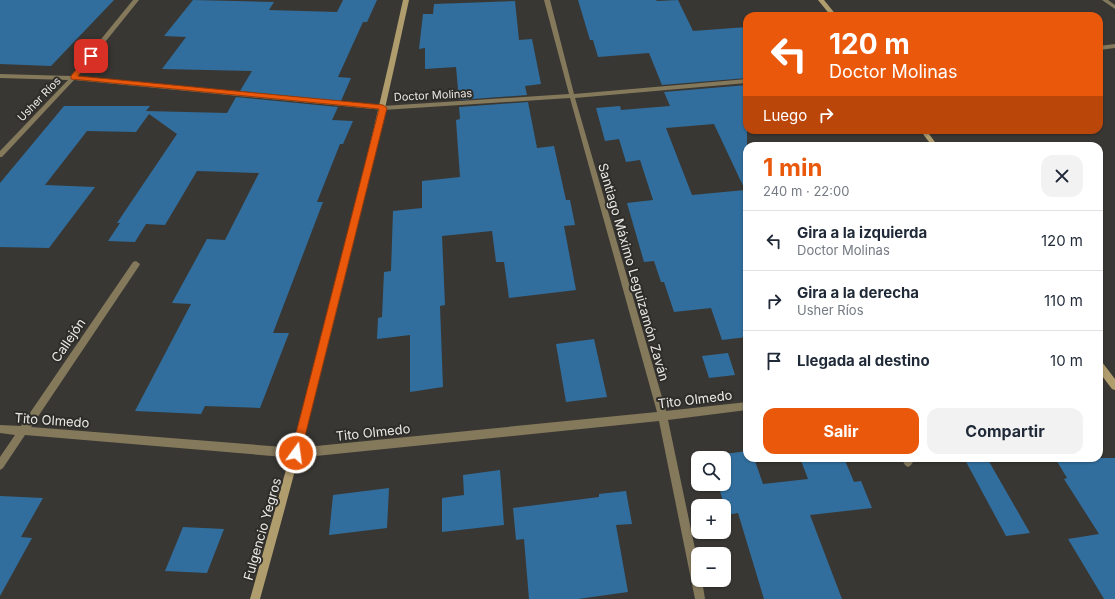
<!DOCTYPE html>
<html lang="es">
<meta charset="utf-8">
<style>
:root{--surface:#fff;--page:#f2f2f3;--text:#1f2937;--muted:#747a83;--line:#e0e1e3;--accent:#ea580c}
body{margin:0;font-family:Inter,sans-serif;background:var(--page);color:var(--text);height:100vh;display:flex;flex-direction:column;font-size:15px;white-space:nowrap}
*{box-sizing:border-box;margin:0}
p{font-size:13px;color:var(--muted)}
.icon{flex:none;width:22px;height:22px;fill:none;stroke:currentColor;stroke-width:2;stroke-linecap:round;stroke-linejoin:round}
.map{position:relative;flex:1;overflow:hidden}
.side{position:absolute;left:743px;top:142px;width:360px;height:320px;display:flex;flex-direction:column;background:var(--surface);border-radius:12px;box-shadow:0 1px 3px #0004}
.side>*{flex:none}
.guide{position:absolute;left:743px;top:12px;width:360px;height:122px;border-radius:12px;box-shadow:0 1px 3px #0004;background:#ea580c;color:#fff;overflow:hidden}
.buttons{position:absolute;left:691px;top:451px;display:grid;gap:8px}
.buttons a{display:grid;place-items:center;width:40px;height:40px;border-radius:8px;background:var(--surface);box-shadow:0 1px 3px #0004;font-size:20px}
.pin{position:absolute;display:grid;place-items:center;width:34px;height:34px;color:#fff;margin:-17px;border-radius:8px;box-shadow:0 2px 6px #0006}
.me{position:absolute;width:44px;margin:-22px;rotate:14deg;stroke-linejoin:round;filter:drop-shadow(0 0 3px #0008)}
.turn{display:flex;align-items:center;gap:14px;height:84px;padding:0 20px;font-size:18px}
.turn .icon{width:52px;height:52px;stroke-width:2.5}
.turn b{display:block;font-size:28px;line-height:34px}
.then{display:flex;align-items:center;height:38px;padding:0 20px;background:#0003;gap:8px;font-size:15px}
.round{display:grid;place-items:center;flex:none;width:42px;height:42px;border-radius:12px;background:var(--page)}
.overview{display:flex;align-items:center;justify-content:space-between;height:68px;padding:0 20px}
h1{font-size:24px;font-weight:700;line-height:30px;color:var(--accent)}
.cta{display:flex;gap:8px;margin-top:auto;padding:8px 20px}
.cta a{flex:1;height:46px;border-radius:12px;background:var(--accent);color:#fff;font-size:16px;font-weight:700;line-height:46px;text-align:center}
.cta a+a{background:var(--page);color:var(--text)}
ul{padding:0;list-style:none}
li{display:flex;align-items:center;gap:12px;height:60px;padding:0 20px;border-top:1px solid var(--line)}
li div{flex:1}
li b{display:block;font-size:15px}
li em{font-style:normal}
.map>svg:first-child{display:block}
.building{fill:#316e9d;fill-rule:evenodd}
.lines{fill:none;stroke-linecap:round;stroke-linejoin:round}
.lane{fill:#85795c;fill-rule:evenodd}
.street{fill:#85795c;fill-rule:evenodd}
.secondary{fill:#b09d6e;fill-rule:evenodd}
.route{fill:#ea580c;stroke:#983908}
.labels{text-anchor:middle;dominant-baseline:central;stroke-width:4;stroke-linejoin:round;paint-order:stroke}
.far-street-label{font-size:11px;fill:#eae9e6;stroke:#2f2d29}
.street-label{font-size:13px;fill:#eae9e6;stroke:#2f2d29}
</style>
<div class="map">
<svg width="1115" height="599" viewBox="0 0 1115 599">
<rect width="100%" height="100%" fill="#393733"/>
<path class="building" d="M0 0H114L51 66 0 64Z
M193 0 274 2 269 10 337 12 343 0H377L367 22H363L338 77 351 78 341 101 240 91 252 71 162 69 186 37 164 36Z
M578 0H656L657 1 678 0 693 31 747 27V78L662 85 649 53 598 57 593 40H590Z
M515 1 519 40 532 39 541 84 525 86 527 95 459 100 456 67 425 69V48L419 49 423 14H433L434 4Z
M747 85V337L722 340 711 308 674 312 664 282H661L654 261 644 262 627 203 653 200 640 160 626 162 619 139 605 141 596 108 620 106 621 110 670 106 664 92ZM714 124 745 190 692 195 666 128Z
M236 97 338 107 332 120 353 121 343 144H340L317 202H323L273 333H289L260 408 205 406 201 414 135 411 191 304 172 303 207 239 225 240 259 173 197 171 165 225 146 224 135 242 108 241 120 223H117L177 134 149 114 136 132 87 131 45 185 95 187 49 248 0 247V183L64 106H150L146 111 227 113Z
M528 102 537 148 554 146 566 200H570L575 225 564 226 576 290 509 298 504 262H496L492 231 442 236 445 305 440 306 443 387 410 392V335L377 339 378 318 382 317 384 272 391 271 393 211 422 208V181L460 177 456 120 460 119 459 107Z
M594 339 607 397 566 402 556 344Z
M728 353 735 375 709 378 702 356Z
M747 451V458H754L763 484 808 479 800 458H844L854 482 861 481 872 508 810 515 842 599H764L738 513 727 515 718 484H724V458H710V456Z
M964 458H987L1030 533 1006 536Z
M1055 458H1115V599H1104L1068 539 1099 534 1064 479 1067 478Z
M500 470 504 525 442 532V498L464 495 463 475Z
M389 488 387 528 329 535 333 495Z
M626 491 632 524 616 525 628 592 578 599H529L524 539 516 540 513 508 599 497V494Z
M0 496 43 498 21 537 32 538 0 596Z
M183 527 224 529 207 573 165 571Z"/>
<g class="lines">
<path class="lane" d="M901 458H911L913 462 911 465 908 467 905 465Z"/>
<path class="street" d="M133 0H139L77 77 383 106 569 94 544 0H550L574 94 747 79V83L575 98 666 411 747 402V410L668 420 698 563V580H702L705 599H695L659 421 296 458 25 435 3 468 0 470V457L15 435 0 433V425L21 426 133 262 136 261 140 264 139 266 31 427 296 448 657 412 570 98 383 110 74 80 2 157H0V151L68 80 0 78V74L71 76Z
M1102 0H1108L1115 5V9Z
M1115 44V48L1099 50V46Z"/>
<path class="secondary" d="M403 0H409C366 201 315 401 260 599H250C306 401 359 202 403 0Z
M818 0H824L837 16H831Z
M920 130H926L938 146H932Z
M1099 361 1102 362 1115 379V390L1112 389 1099 372Z"/>
</g>
<path class="route" d="M89 54 94 56 78 76 383 105 387 108 300 456 296 458 292 456 291 453 379 109 71 79V76Z"/>
<g class="labels">
<g class="far-street-label">
<text transform="translate(433 95) rotate(-3)">Doctor Molinas</text>
<text transform="translate(39 99) rotate(-46)">Usher Ríos</text>
</g>
<g class="street-label">
<text transform="translate(634 272) rotate(74)">Santiago Máximo Leguizamón Zaván</text>
<text transform="translate(68 340) rotate(-56)">Callejón</text>
<text transform="translate(695 399) rotate(-7)">Tito Olmedo</text>
<text transform="translate(52 420) rotate(4)">Tito Olmedo</text>
<text transform="translate(373 432) rotate(-6)">Tito Olmedo</text>
<text transform="translate(262 529) rotate(-74)">Fulgencio Yegros</text>
</g>
</g>
</svg>
<div class="buttons">
<a><svg class="icon" aria-label="search" viewBox="0 0 24 24"><circle cx="10" cy="10" r="6"/><path d="M15 15l6 6"/></svg></a>
<a>+</a>
<a>−</a>
</div>
<div class="pin" style="left:91px;top:56px;background:#d93025"><svg class="icon" aria-label="arrive" viewBox="0 0 24 24"><path d="M6 21V4h12l-3 4 3 4H6"/></svg></div>
<svg class="me" style="left:296px;top:453px" viewBox="-20 -20 40 40"><circle r="17" fill="#ea580c" stroke="#fff" stroke-width="3"/><path d="M0-11L8 9 0 5-8 9z" fill="#fff"/></svg>
<div class="guide">
<div class="turn"><svg class="icon" aria-label="left" viewBox="0 0 24 24"><path d="M17 20v-9H6M10 6l-5 5 5 5"/></svg><div><b>120 m</b>Doctor Molinas</div></div>
<div class="then">Luego<svg class="icon" aria-label="right" viewBox="0 0 24 24"><path d="M7 20v-9h11M14 6l5 5-5 5"/></svg></div>
</div>
<section class="side">
<div class="overview"><div><h1>1 min</h1><p>240 m · 22:00</p></div><a class="round"><svg class="icon" aria-label="close" viewBox="0 0 24 24"><path d="M6 6l12 12M18 6L6 18"/></svg></a></div>
<ul>
<li><svg class="icon" aria-label="left" viewBox="0 0 24 24"><path d="M17 20v-9H6M10 6l-5 5 5 5"/></svg><div><b>Gira a la izquierda</b><p>Doctor Molinas</p></div><em>120 m</em></li>
<li><svg class="icon" aria-label="right" viewBox="0 0 24 24"><path d="M7 20v-9h11M14 6l5 5-5 5"/></svg><div><b>Gira a la derecha</b><p>Usher Ríos</p></div><em>110 m</em></li>
<li><svg class="icon" aria-label="arrive" viewBox="0 0 24 24"><path d="M6 21V4h12l-3 4 3 4H6"/></svg><div><b>Llegada al destino</b></div><em>10 m</em></li>
</ul>
<div class="cta"><a>Salir</a><a>Compartir</a></div>
</section>
</div>
